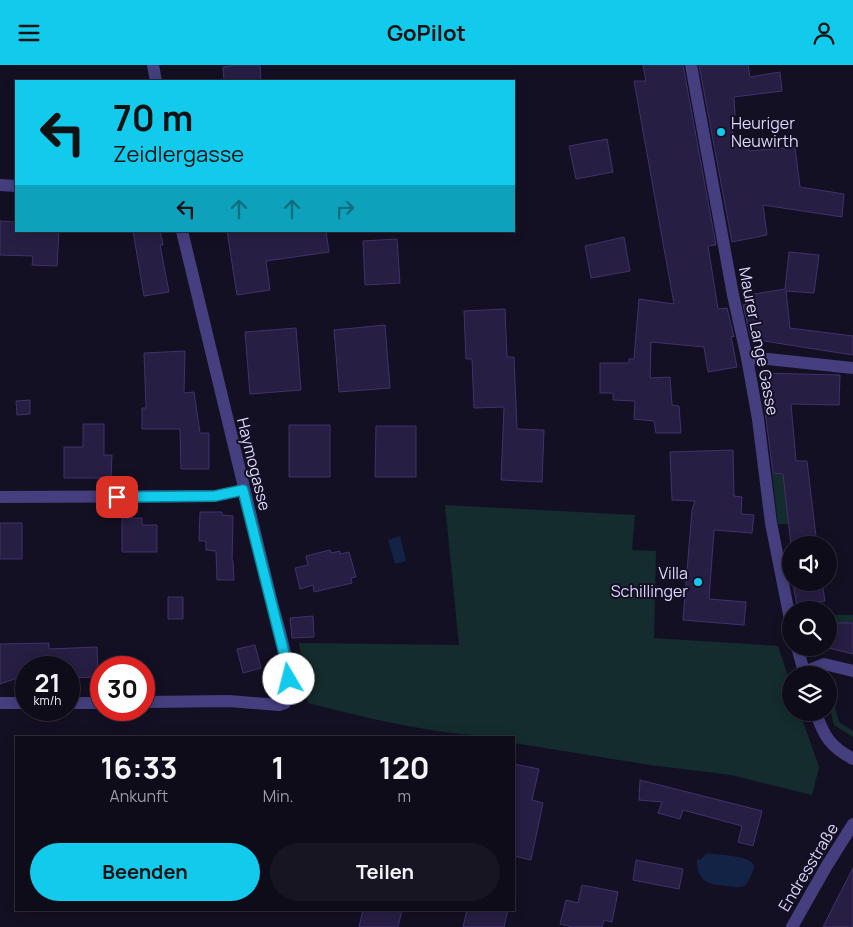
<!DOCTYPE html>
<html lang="de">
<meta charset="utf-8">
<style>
:root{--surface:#0f0c1a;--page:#181523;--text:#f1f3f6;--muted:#9b9ba2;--line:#2f2c39;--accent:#12caec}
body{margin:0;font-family:Manrope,sans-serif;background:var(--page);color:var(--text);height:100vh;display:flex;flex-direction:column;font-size:19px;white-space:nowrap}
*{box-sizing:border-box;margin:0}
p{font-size:16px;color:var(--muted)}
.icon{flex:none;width:28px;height:28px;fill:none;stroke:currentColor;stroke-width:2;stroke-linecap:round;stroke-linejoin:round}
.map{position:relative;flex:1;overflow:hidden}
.drawer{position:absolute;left:15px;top:671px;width:500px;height:175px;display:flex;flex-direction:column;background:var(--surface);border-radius:0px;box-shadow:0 2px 12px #0003,0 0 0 1px var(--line)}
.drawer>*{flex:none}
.top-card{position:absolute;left:15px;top:15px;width:500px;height:152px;border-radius:0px;box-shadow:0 2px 12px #0003,0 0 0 1px var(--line);background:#12caec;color:#111;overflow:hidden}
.controls{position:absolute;left:782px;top:471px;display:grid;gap:10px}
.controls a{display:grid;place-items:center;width:55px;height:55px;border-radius:50%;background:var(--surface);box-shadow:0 2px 12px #0003,0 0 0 1px var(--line);font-size:25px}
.speed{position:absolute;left:15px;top:591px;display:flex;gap:10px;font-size:25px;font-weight:700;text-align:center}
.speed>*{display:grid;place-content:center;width:65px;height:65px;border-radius:50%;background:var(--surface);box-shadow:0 2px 12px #0003,0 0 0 1px var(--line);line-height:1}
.speed small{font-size:12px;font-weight:400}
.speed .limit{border:8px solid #d22;background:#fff;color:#111}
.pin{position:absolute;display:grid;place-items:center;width:42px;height:42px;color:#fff;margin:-21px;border-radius:10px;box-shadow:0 2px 8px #0006}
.me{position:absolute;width:55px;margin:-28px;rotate:352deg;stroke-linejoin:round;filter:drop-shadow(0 0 4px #0008)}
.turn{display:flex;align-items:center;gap:18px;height:105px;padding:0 15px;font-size:22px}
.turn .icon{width:65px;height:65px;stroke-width:2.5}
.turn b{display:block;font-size:35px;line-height:42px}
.lanes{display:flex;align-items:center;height:48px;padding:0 15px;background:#0003;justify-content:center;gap:25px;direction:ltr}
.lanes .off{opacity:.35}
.eta{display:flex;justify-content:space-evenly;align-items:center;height:85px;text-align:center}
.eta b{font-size:30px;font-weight:700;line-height:35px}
.primary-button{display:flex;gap:10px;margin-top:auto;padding:10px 15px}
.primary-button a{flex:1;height:58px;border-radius:30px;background:var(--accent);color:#111;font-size:20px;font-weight:700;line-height:58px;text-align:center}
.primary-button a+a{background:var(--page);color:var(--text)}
header{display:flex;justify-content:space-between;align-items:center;height:65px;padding:0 15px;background:var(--accent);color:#111;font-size:22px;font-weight:700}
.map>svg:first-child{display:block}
.green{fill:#142c2d}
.water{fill:#122346}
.building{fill:#271e43;stroke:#41316d}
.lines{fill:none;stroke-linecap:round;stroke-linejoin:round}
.minor{stroke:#453f7f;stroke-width:12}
.route-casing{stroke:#0c8399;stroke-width:12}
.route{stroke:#12caec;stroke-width:9}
.poi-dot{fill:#12caec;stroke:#141023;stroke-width:2}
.labels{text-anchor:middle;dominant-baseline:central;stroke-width:4;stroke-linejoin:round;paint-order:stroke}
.poi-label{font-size:16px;fill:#dcd6fc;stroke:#141023;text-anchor:start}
.street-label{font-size:16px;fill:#dcd6fc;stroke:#141023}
</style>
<header><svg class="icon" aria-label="menu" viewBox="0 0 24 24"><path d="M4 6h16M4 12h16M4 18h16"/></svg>GoPilot<svg class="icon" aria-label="person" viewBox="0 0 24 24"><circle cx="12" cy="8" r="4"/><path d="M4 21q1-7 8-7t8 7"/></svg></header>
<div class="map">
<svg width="853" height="862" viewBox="0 0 853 862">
<rect width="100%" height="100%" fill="#141023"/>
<path class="green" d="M772 408 783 409 789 459H778Z
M445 440 635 450 632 485 656 486 654 573 778 581 791 620V648H800L819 702 812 730 731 710 650 700 514 678V672C444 672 375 655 308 638L299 578 459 580Z
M829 550H853V558H829Z
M829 620 839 657 853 666V672L834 660 829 641Z"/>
<path class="water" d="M400 471 406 496 395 499 388 475Z
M707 788C716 790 752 790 754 801 755 806 748 815 746 820 739 824 733 821 726 821 706 819 697 816 697 794L700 795Z"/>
<path class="building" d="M231 0H260L261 16H224L223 2 231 1Z
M643 0H683L716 180 708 181 718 244 727 243 734 272 731 271 737 302 708 307 704 282 651 277 650 313 670 312 672 340 679 341 681 368H656L654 356 634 354 635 336 613 335V328H600V298H629V294H634L639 234 674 239 634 16H646Z
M699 0H748L750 12 780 7 782 26 734 32 735 50 731 56 735 80 748 78 749 86 795 82 800 122 844 129 842 152 763 140 767 170 732 177Z
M607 74 613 107 576 114 569 81Z
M0 156 16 157V166H59L57 201 32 200 33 191 0 190Z
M133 166H160L163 180H160L169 227 144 231Z
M227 166H326L329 187 266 196 270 225 237 230Z
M624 172 630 206 591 213 585 181Z
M397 174 400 218 365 220 363 176Z
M789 187 819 190 814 228 786 226 790 263 853 271V290L751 274 743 240 749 238 748 230 785 224Z
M505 244 507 292H514L517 364 544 365 542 417 501 415 504 342 474 343 472 294H466L464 246Z
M385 260 390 323 339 327 334 265Z
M296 263 301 325 250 329 245 267Z
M185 286 184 328 194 327 200 368H209V404H181L180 364H142V343H146L144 288Z
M760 308 840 310 839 340 791 339 796 396H807L817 480H791L783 409 773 408Z
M30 335V349L17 350 16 336Z
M83 359H104V390H112L111 413H64V382H83Z
M289 360H330V412H289Z
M376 361H416V412H375Z
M733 385 734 431 742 432 741 449 754 450 752 468 714 465 709 534 746 537 744 560 683 555 692 445 695 436 672 435 670 387Z
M200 447H222V450L233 451 232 496H233L234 515H217L216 486 206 485V476H199Z
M122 453H142V460H157V487H122Z
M0 458H22V494H0Z
M330 485 331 488 340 486V489L349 487 356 512 351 513 352 518 314 527 313 520 300 524 295 503 308 500 306 491Z
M793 518H822L825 536 797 542Z
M168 532H183V554H168Z
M313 551 314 572 292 573 290 553Z
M829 558H853V589L829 583Z
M49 578V584L97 582 98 612 69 613V602H26V610L0 619V579Z
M255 580 261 603 243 608 237 584Z
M514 699 539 704 532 735 543 738 531 795 514 791Z
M640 715 762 746 753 781 738 777 742 761 683 745 680 754 658 748 662 737 639 735Z
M636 795 683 804 679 824 633 815Z
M853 803V862H823L838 832Z
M582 820 618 827 612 857 604 855 602 862H573L560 859 566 835 578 838Z
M363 845H402L398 862H359Z
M467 845H508L504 862H463Z"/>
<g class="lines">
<path class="minor" d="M153 0 156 16
M691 0 733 230 747 293 758 354 771 458 791 559
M0 120 16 121
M747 293 768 294 853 303
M0 432 215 431 243 425
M797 582 805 610
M804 607 824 599 853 606
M144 637 229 636 279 640 285 638C297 619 278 560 272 538 242 415 212 291 182 166
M0 638H26
M69 638H101
M816 648C824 672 831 682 853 694
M792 862 826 802 853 759"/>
</g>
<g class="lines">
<defs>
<path id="route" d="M117 432 215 431 243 425 285 592 289 614"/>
</defs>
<use href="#route" class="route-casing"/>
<use href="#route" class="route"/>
</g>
<g class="poi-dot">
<circle cx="721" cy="67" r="5"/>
<circle cx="698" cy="517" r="5"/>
</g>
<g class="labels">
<g class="poi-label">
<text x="731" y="58">Heuriger<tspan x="731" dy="18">Neuwirth</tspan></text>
<text x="688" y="508" text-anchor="end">Villa<tspan x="688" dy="18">Schillinger</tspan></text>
</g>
<g class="street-label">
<text transform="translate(759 276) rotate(79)">Maurer Lange Gasse</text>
<text transform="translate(254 399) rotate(76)">Haymogasse</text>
<text transform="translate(808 802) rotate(-59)">Endresstraße</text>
</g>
</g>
</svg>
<div class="controls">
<a><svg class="icon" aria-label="sound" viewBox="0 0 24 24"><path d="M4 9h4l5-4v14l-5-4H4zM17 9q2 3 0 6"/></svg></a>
<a><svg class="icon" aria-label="search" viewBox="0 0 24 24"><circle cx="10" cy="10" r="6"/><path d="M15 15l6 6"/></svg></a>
<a><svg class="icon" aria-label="layers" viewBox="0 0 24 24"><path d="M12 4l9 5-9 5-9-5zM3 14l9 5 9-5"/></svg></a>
</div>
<div class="speed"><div>21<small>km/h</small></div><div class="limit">30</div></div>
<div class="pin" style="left:117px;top:432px;background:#d93025"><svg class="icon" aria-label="arrive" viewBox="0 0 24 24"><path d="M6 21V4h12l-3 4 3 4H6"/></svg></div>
<svg class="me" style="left:289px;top:614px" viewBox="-20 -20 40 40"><circle r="19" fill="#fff"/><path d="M0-13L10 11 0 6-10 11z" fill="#12caec"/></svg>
<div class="top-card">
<div class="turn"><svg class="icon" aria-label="left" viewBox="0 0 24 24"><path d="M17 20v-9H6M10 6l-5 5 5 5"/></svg><div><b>70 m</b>Zeidlergasse</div></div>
<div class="lanes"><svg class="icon" aria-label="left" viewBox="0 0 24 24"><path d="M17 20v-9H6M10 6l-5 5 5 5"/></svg><svg class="icon off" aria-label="ahead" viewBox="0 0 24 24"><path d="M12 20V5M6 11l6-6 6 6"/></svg><svg class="icon off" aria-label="ahead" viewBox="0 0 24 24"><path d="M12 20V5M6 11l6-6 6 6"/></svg><svg class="icon off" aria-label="right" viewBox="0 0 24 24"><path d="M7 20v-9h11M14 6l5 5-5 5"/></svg></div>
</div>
<section class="drawer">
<div class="eta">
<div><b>16:33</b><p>Ankunft</p></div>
<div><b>1</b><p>Min.</p></div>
<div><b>120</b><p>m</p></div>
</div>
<div class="primary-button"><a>Beenden</a><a>Teilen</a></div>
</section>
</div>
